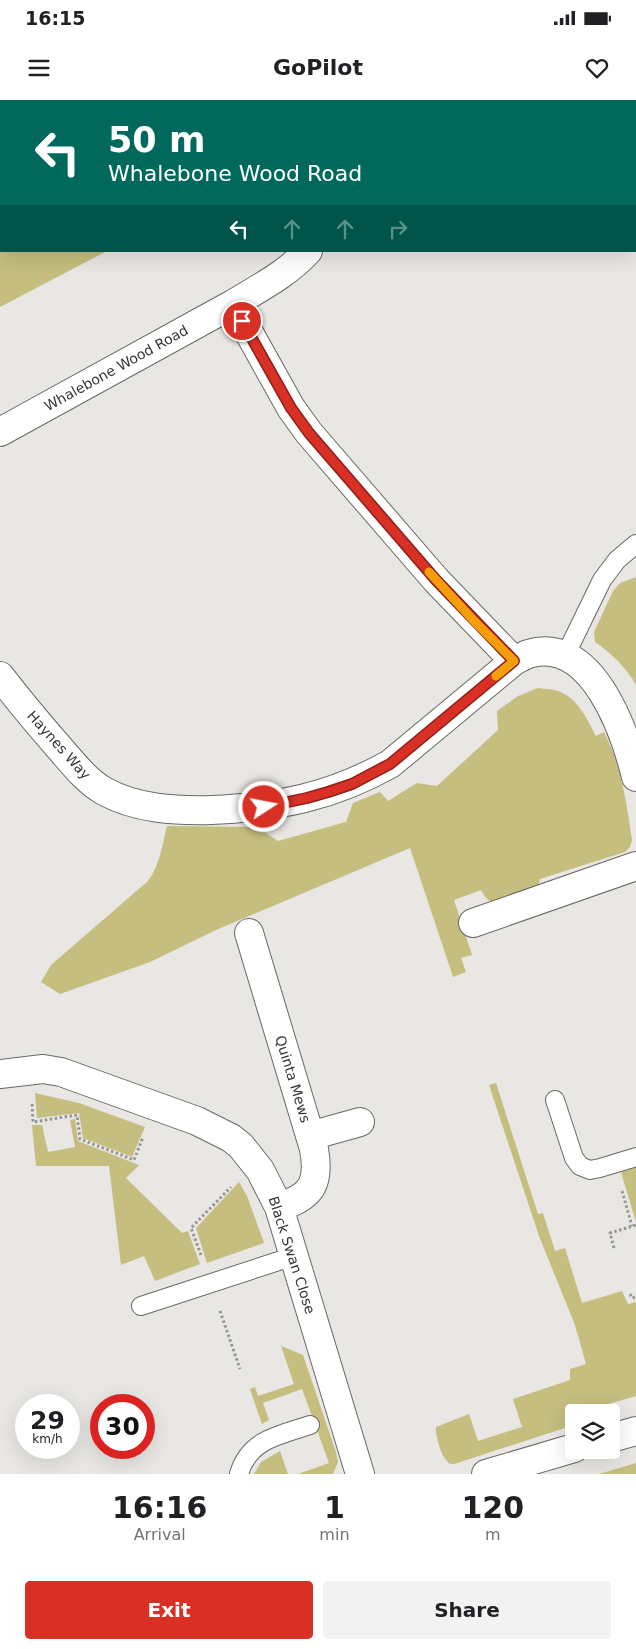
<!DOCTYPE html>
<style>
:root{--surface:#fff;--page:#f2f2f2;--text:#202124;--muted:#757577;--accent:#d93025}
body{margin:0;font-family:"DejaVu Sans",sans-serif;background:var(--page);color:var(--text);height:100vh;display:flex;flex-direction:column;font-size:19px;white-space:nowrap}
*{box-sizing:border-box;margin:0}
p{font-size:16px;color:var(--muted)}
.icon{flex:none;width:28px;height:28px;fill:none;stroke:currentColor;stroke-width:2;stroke-linecap:round;stroke-linejoin:round}
.map{position:relative;height:1374px;overflow:hidden}
.details{display:flex;flex-direction:column;background:var(--surface);flex:1}
.details>*{flex:none}
.hud{position:absolute;left:0px;top:0px;width:636px;height:152px;box-shadow:0 5px 20px #0002;background:#00695c;color:#fff;overflow:hidden}
.tools{position:absolute;left:565px;top:1304px;display:grid;gap:10px}
.tools a{display:grid;place-items:center;width:55px;height:55px;border-radius:5px;background:var(--surface);box-shadow:0 5px 20px #0002;font-size:25px}
.speed{position:absolute;left:15px;top:1294px;display:flex;gap:10px;font-size:25px;font-weight:700;text-align:center}
.speed>*{display:grid;place-content:center;width:65px;height:65px;border-radius:50%;background:var(--surface);box-shadow:0 5px 20px #0002;line-height:1}
.speed small{font-size:12px;font-weight:400}
.speed .limit{border:8px solid #d22;background:#fff;color:#111}
.pin{position:absolute;display:grid;place-items:center;width:42px;height:42px;color:#fff;margin:-21px;border:2px solid #fff;border-radius:50%;box-shadow:0 1px 5px #0007}
.me{position:absolute;width:55px;margin:-28px;rotate:79deg;stroke-linejoin:round;filter:drop-shadow(0 0 4px #0008)}
.turn{display:flex;align-items:center;gap:18px;height:105px;padding:0 25px;font-size:22px}
.turn .icon{width:65px;height:65px;stroke-width:2.5}
.turn b{display:block;font-size:35px;line-height:42px}
.lanes{display:flex;align-items:center;height:48px;padding:0 25px;background:#0003;justify-content:center;gap:25px;direction:ltr}
.lanes .off{opacity:.35}
.eta{display:flex;justify-content:space-evenly;align-items:center;height:85px;text-align:center}
.eta b{font-size:30px;font-weight:700;line-height:35px}
.action{display:flex;gap:10px;margin-top:auto;padding:10px 25px}
.action a{flex:1;height:58px;border-radius:5px;background:var(--accent);color:#fff;font-size:20px;font-weight:700;line-height:58px;text-align:center}
.action a+a{background:var(--page);color:var(--text)}
.status{display:flex;justify-content:space-between;align-items:center;height:35px;padding:0 25px;background:var(--surface);direction:ltr}
.status svg{height:14px;fill:currentColor}
header{display:flex;justify-content:space-between;align-items:center;height:65px;padding:0 25px;background:var(--surface);font-size:22px;font-weight:700}
.map>svg:first-child{display:block}
.green{fill:#c5be7f}
.lines{fill:none;stroke-linecap:round;stroke-linejoin:round}
.service-casing{stroke:#696864;stroke-width:20}
.minor-casing{stroke:#696864;stroke-width:30}
.path{stroke:#979693;stroke-width:3;stroke-dasharray:2.5 2.5;stroke-linecap:butt}
.service{stroke:#fff;stroke-width:18}
.minor{stroke:#fff;stroke-width:28}
.route-casing{stroke:#8d1f18;stroke-width:12}
.route{stroke:#d93025;stroke-width:9}
.slow{stroke:#f59e0b;stroke-width:9}
.labels{text-anchor:middle;dominant-baseline:central;stroke-width:4;stroke-linejoin:round;paint-order:stroke}
.street-label{font-size:14px;fill:#353533;stroke:#fff}
</style>
<div class="status"><b>16:15</b><svg viewBox="0 0 49 12"><path d="M0 12V9h3v3zM5 12V6h3v6zM10 12V3h3v9zM15 12V0h3v12zM26 1h20v11H26zM47 4h2v5h-2z"/></svg></div>
<header><svg class="icon" aria-label="menu" viewBox="0 0 24 24"><path d="M4 6h16M4 12h16M4 18h16"/></svg>GoPilot<svg class="icon" aria-label="heart" viewBox="0 0 24 24"><path d="M12 20l-8-8c-3-5 5-10 8-4 3-6 11-1 8 4z"/></svg></header>
<div class="map">
<svg width="636" height="1374" viewBox="0 0 636 1374">
<rect width="100%" height="100%" fill="#e8e7e3"/>
<path class="green" d="M0 0H401L1 1V151H107L0 207Z
M636 477V585C626 567 612 554 595 542L594 532 613 491 620 483Z
M538 588C543 589 549 589 554 590 576 594 587 619 596 636L604 632C622 667 626 701 632 740L630 747 625 752 540 779 538 788 494 804 486 798 481 790 454 800 472 855 461 858 466 872 453 877 410 748 216 830 150 862 60 894 41 882 51 865 148 781C160 765 162 746 167 726L257 727 278 741 346 722 353 703 380 692 388 701 417 683 437 686 498 630 497 611 518 596Z
M496 983 538 1114 543 1113 555 1151 565 1148 582 1203 622 1191 628 1204 636 1202V1296L598 1307 599 1312H574V1325L454 1364C451 1364 449 1364 447 1361 441 1356 435 1334 436 1327L469 1314 478 1341 522 1327 513 1299 570 1280V1269L586 1264 575 1225 539 1136 489 985Z
M35 993 79 1003 145 1027 132 1057 83 1038 79 1013 37 1018Z
M75 1019 78 1041 139 1065 126 1078 182 1133 188 1131 200 1164 155 1181 144 1156 121 1165 109 1066H36L32 1025H42L48 1052 75 1047 70 1020Z
M636 1064V1122L620 1069Z
M239 1082 247 1096 264 1143 207 1163 196 1128Z
M281 1246 303 1255 336 1352 338 1362 333 1374H298L329 1363 302 1289 263 1303 269 1320 262 1324 250 1289 255 1287 258 1296 294 1284Z
M280 1351 288 1374H254L261 1362Z
M636 1363V1374H599Z"/>
<g class="lines">
<defs>
<path id="service" d="M565 556 602 480 617 460 636 444
M555 1000 574 1058 580 1066 590 1070 600 1068 636 1057
M141 1206 294 1156
M239 1374C249 1339 280 1335 310 1325"/>
<path id="minor" d="M233 204C259 188 287 174 308 151
M0 332 233 204 291 308 309 333 436 480 514 561
M0 576C20 602 41 627 63 652 75 666 88 682 104 691 136 709 176 711 212 710 279 707 331 697 390 664L514 561C518 559 523 556 528 554 592 534 625 632 636 677
M473 823 636 766
M249 833 314 1049C320 1083 312 1097 279 1107
M0 974 43 969 61 972 197 1021 231 1038 241 1046 260 1070 279 1107 360 1374
M310 1036 360 1022
M611 1338 636 1331
M486 1374 574 1348"/>
</defs>
<use href="#service" class="service-casing"/>
<use href="#minor" class="minor-casing"/>
<path class="path" d="M32 1004 33 1022 77 1015 80 1039 134 1060 143 1037
M622 1091 632 1126
M614 1148 610 1133 636 1125
M201 1155 191 1128 231 1087
M630 1194 632 1198 636 1197
M220 1211 240 1269"/>
<use href="#service" class="service"/>
<use href="#minor" class="minor"/>
</g>
<g class="lines">
<defs>
<path id="route" d="M242 221 291 308 309 333 436 480 514 561 390 664 352 684 328 692 307 698 264 707"/>
</defs>
<use href="#route" class="route-casing"/>
<use href="#route" class="route"/>
<path class="slow" d="M429 472 475 522 514 561 496 576"/>
</g>
<g class="labels">
<g class="street-label">
<text transform="translate(116 268) rotate(-29)">Whalebone Wood Road</text>
<text transform="translate(59 645) rotate(48)">Haynes Way</text>
<text transform="translate(293 979) rotate(73)">Quinta Mews</text>
<text transform="translate(292 1155) rotate(72)">Black Swan Close</text>
</g>
</g>
</svg>
<div class="tools">
<a><svg class="icon" aria-label="layers" viewBox="0 0 24 24"><path d="M12 4l9 5-9 5-9-5zM3 14l9 5 9-5"/></svg></a>
</div>
<div class="speed"><div>29<small>km/h</small></div><div class="limit">30</div></div>
<div class="pin" style="left:242px;top:221px;background:#d93025"><svg class="icon" aria-label="arrive" viewBox="0 0 24 24"><path d="M6 21V4h12l-3 4 3 4H6"/></svg></div>
<svg class="me" style="left:264px;top:707px" viewBox="-20 -20 40 40"><circle r="17" fill="#d93025" stroke="#fff" stroke-width="3"/><path d="M0-11L8 9 0 5-8 9z" fill="#fff"/></svg>
<div class="hud">
<div class="turn"><svg class="icon" aria-label="left" viewBox="0 0 24 24"><path d="M17 20v-9H6M10 6l-5 5 5 5"/></svg><div><b>50 m</b>Whalebone Wood Road</div></div>
<div class="lanes"><svg class="icon" aria-label="left" viewBox="0 0 24 24"><path d="M17 20v-9H6M10 6l-5 5 5 5"/></svg><svg class="icon off" aria-label="ahead" viewBox="0 0 24 24"><path d="M12 20V5M6 11l6-6 6 6"/></svg><svg class="icon off" aria-label="ahead" viewBox="0 0 24 24"><path d="M12 20V5M6 11l6-6 6 6"/></svg><svg class="icon off" aria-label="right" viewBox="0 0 24 24"><path d="M7 20v-9h11M14 6l5 5-5 5"/></svg></div>
</div>
</div>
<section class="details">
<div class="eta">
<div><b>16:16</b><p>Arrival</p></div>
<div><b>1</b><p>min</p></div>
<div><b>120</b><p>m</p></div>
</div>
<div class="action"><a>Exit</a><a>Share</a></div>
</section>
